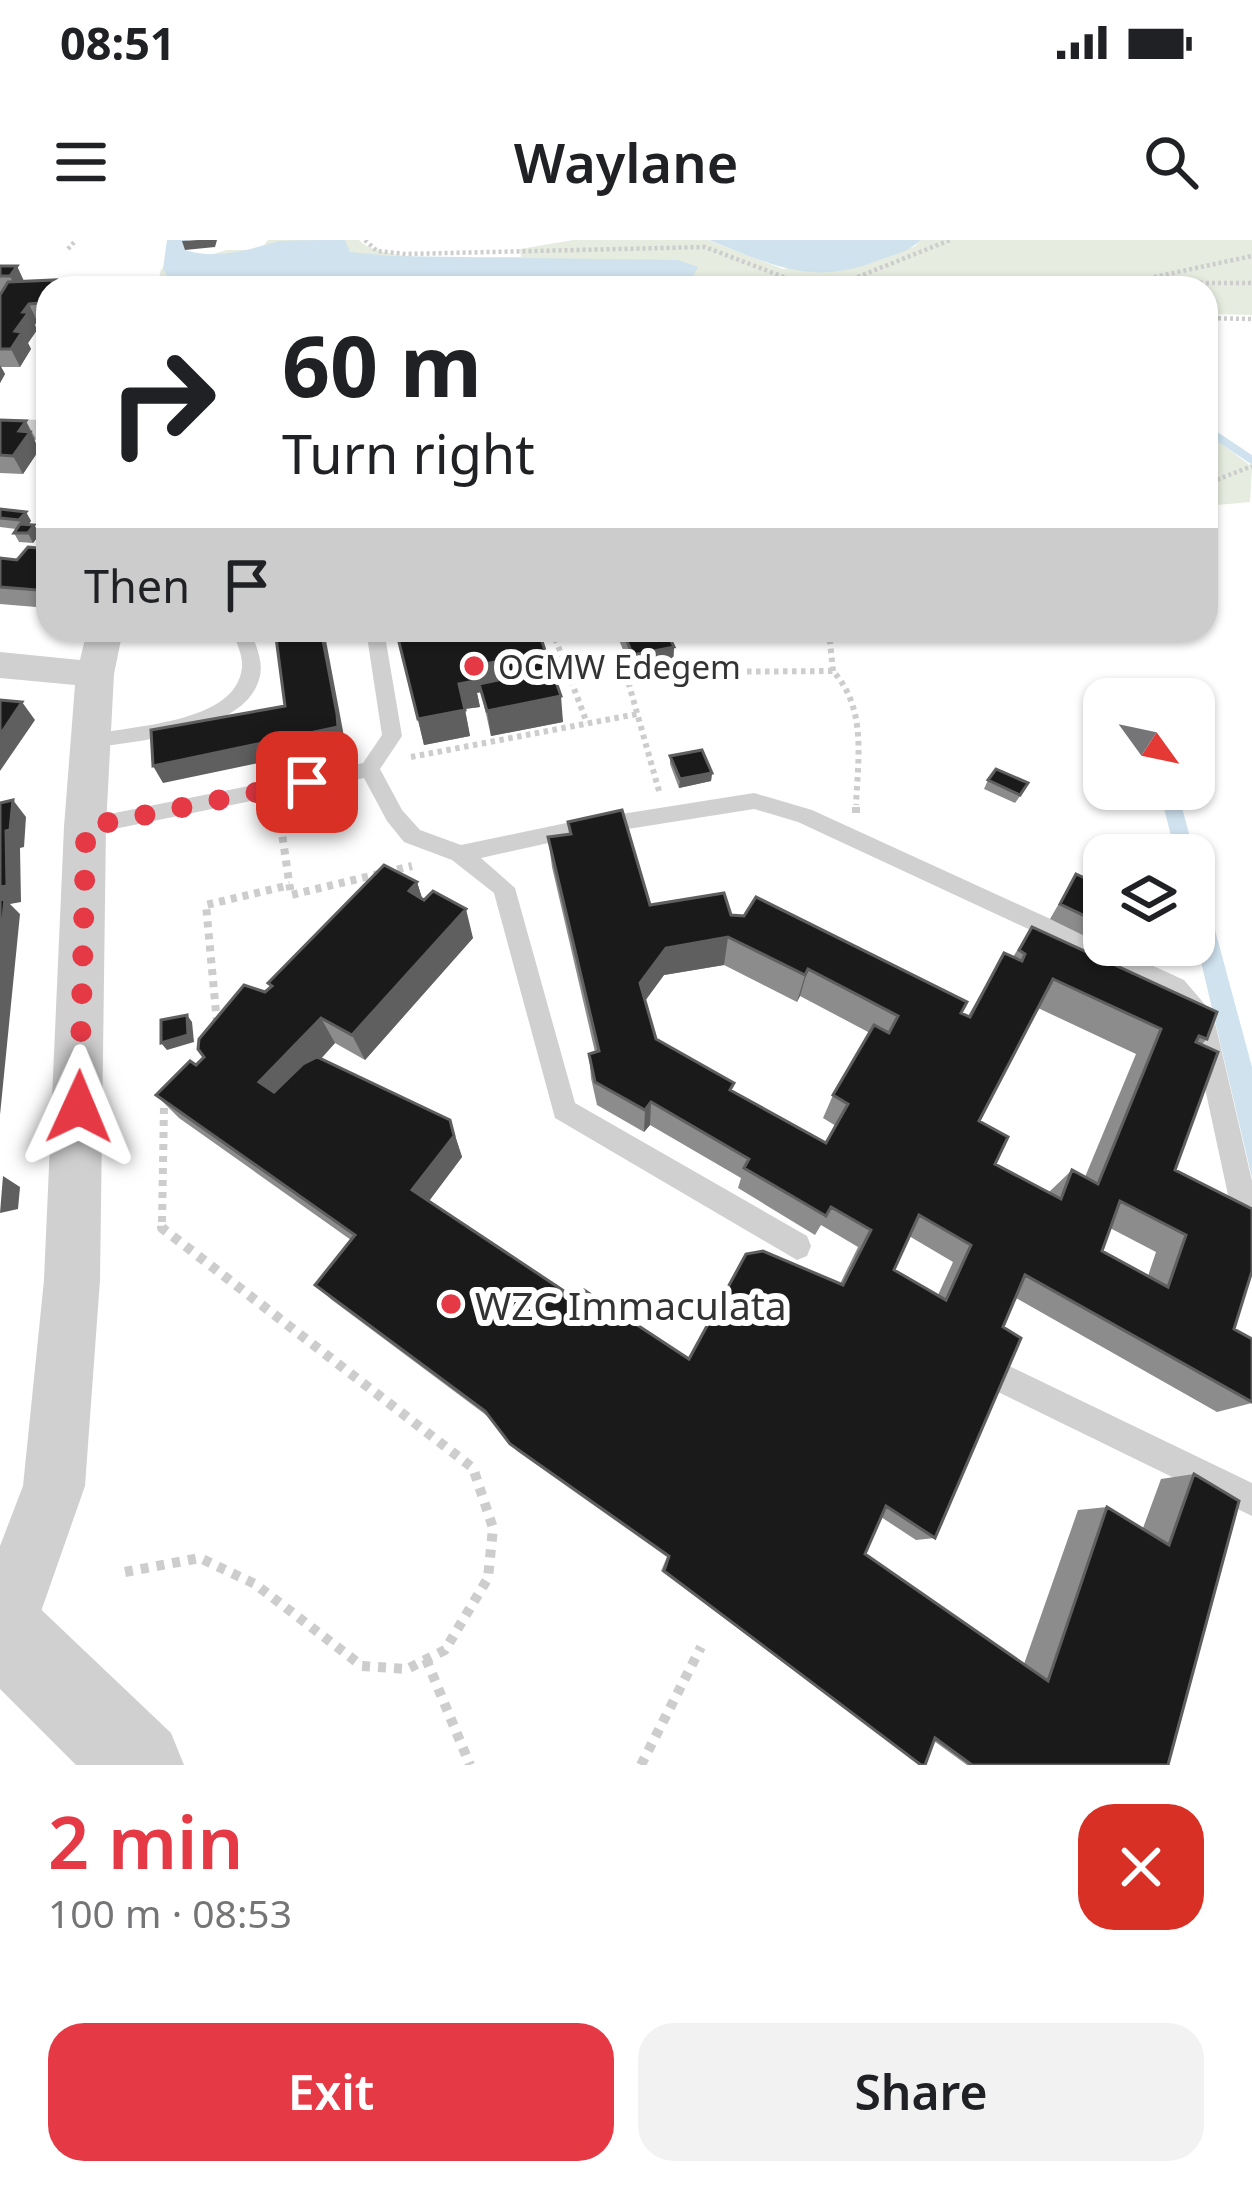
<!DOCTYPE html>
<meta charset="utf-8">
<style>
:root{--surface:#fff;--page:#f2f2f2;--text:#202124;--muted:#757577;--accent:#e63946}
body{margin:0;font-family:"Noto Sans",sans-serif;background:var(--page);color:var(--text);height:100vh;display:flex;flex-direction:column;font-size:45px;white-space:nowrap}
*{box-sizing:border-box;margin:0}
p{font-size:39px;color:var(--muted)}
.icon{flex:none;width:66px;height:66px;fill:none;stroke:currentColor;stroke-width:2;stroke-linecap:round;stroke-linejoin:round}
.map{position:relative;height:1525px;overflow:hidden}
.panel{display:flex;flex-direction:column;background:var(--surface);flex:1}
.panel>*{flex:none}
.guide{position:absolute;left:36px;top:36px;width:1182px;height:366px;border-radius:36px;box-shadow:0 3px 9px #0004;background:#fff;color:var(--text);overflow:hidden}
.needle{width:78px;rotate:123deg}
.fabs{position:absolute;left:1083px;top:438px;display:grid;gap:24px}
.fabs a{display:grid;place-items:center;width:132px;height:132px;border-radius:24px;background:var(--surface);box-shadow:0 3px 9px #0004;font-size:60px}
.pin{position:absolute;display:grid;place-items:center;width:102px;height:102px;color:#fff;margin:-51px;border-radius:24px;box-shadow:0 6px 18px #0006}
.me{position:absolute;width:132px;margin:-66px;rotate:1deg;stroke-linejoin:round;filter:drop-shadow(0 0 9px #0008)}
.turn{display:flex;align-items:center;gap:42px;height:252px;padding:0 48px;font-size:54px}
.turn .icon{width:156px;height:156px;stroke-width:2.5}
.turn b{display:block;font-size:84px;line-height:102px}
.then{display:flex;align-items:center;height:114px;padding:0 48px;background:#0003;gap:24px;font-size:45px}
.round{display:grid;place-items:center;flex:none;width:126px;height:126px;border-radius:36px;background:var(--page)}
.headline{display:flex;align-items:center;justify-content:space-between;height:204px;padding:0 48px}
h1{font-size:72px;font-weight:600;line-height:90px;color:var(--accent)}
.action{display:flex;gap:24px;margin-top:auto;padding:24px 48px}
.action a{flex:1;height:138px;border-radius:36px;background:var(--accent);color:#fff;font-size:48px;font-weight:600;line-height:138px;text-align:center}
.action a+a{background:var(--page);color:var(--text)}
.status{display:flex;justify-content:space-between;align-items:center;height:84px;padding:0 60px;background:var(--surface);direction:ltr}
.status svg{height:33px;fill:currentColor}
header{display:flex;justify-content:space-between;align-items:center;height:156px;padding:0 48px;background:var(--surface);font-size:54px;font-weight:600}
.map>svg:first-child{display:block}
.green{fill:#e6ecdf}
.water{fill:#cfe2ee}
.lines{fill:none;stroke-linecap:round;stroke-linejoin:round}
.stream{stroke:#cfe2ee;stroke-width:8}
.path-far3{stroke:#cdcdcd;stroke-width:4.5;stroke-dasharray:3 3;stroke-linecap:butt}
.path-far2{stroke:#cdcdcd;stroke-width:6;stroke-dasharray:4.5 4.5;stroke-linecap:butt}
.path-far1{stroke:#cdcdcd;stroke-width:8;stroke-dasharray:6 6;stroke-linecap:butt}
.path{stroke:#cdcdcd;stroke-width:10;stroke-dasharray:8 8;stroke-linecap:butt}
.service{fill:#d0d0d0;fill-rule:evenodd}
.minor{fill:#d0d0d0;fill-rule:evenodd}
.tertiary{fill:#d0d0d0;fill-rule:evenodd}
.wall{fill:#8c8c8c;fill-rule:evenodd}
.shaded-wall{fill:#5f5f5f}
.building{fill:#1a1a1a;stroke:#5f5f5f;stroke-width:3;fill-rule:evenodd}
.route{stroke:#e63946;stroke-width:21;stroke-dasharray:0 37.8}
.poi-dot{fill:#e63946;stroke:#fff;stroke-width:4.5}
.labels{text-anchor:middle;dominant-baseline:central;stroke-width:12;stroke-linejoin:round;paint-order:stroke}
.far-poi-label{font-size:33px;fill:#333;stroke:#fff;text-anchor:start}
.poi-label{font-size:39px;fill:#333;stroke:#fff;text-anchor:start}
</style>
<div class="status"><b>08:51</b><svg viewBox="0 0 49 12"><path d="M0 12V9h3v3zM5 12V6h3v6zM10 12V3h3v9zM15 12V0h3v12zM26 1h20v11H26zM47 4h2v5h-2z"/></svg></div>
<header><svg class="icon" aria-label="menu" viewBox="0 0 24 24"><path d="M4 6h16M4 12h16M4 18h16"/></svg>Waylane<svg class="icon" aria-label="search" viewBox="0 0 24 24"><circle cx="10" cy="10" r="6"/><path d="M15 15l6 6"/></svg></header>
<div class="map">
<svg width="1252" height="1525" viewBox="0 0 1252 1525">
<rect width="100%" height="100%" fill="#fff"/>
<path class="green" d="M268 0H359C384 26 483 16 521 17L520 9 573 0H708L783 29 914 7 921 0H1252V75L1206 74V48H157L161 29 227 10H260Z
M1206 192 1252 227 1250 262 1206 266Z"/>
<path class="water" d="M167 0H188L185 10C218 20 247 10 279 1 298 0 325 0 345 0L350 12 391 16 678 20 698 27 693 36 683 38 323 37C275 46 215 53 168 37L163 29Z
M709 0H921C910 11 894 15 879 20 812 47 772 25 709 0Z
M331 40 898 48 321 44Z
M1159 549H1177L1252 827V938L1194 692V615H1176Z"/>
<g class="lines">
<path class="stream" d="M1206 189 1252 220"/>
<path class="path-far3" d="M365 0 377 11 406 14 705 7 789 39 845 42 950 0
M68 9 76 0
M1154 37 1252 16
M852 42 1252 43
M1206 78 1252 79
M1206 244 1252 226"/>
<path class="path-far2" d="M552 390 587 483
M833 431 830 402 837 390
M411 517 637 474
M659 551 628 441 688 432 833 431C867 469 858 518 856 565"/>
<path class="path-far1" d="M279 573 291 655 412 626
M856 573V562
M217 783 206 665 290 645
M162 982 164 866 168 861"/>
<path class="path" d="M125 1332 200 1318 255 1344 362 1426 407 1429 445 1410 488 1338 493 1288 473 1228 162 988V979
M426 1419 470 1525
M641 1525 701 1407"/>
<path class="service" d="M232 390H250C257 408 266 426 257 445 237 493 136 501 92 508L85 506V496C128 485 237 485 242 427 243 415 236 402 232 390Z
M366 390H384L402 496 380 529 402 570 420 590 461 605 571 582 754 553 812 570 1184 740 1213 774 1252 941V1015L1242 1011 1238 1001 1190 779 1168 754 798 582 754 569 571 598 481 618 515 648 575 863 807 996 811 1006 807 1016 797 1020 555 878 494 653 452 620 404 602 387 581 364 538 85 595 77 593 74 587 85 579 363 523 382 495Z
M1005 1124 1252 1243V1276L994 1150 990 1139 994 1128Z"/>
<path class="minor" d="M0 179 48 180V198L0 197Z
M87 390H123L114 434 106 587 100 1040 85 1246 24 1420 0 1430V1306L23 1246 44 1040 64 587 75 445 0 438V412L80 420Z"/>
<path class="tertiary" d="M0 1347 30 1359 171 1493 184 1525H76L0 1449Z"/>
</g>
<path class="wall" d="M0 26H17L24 41 55 40 59 48H48V81H37L35 85 37 90 28 103 31 109 20 127H1L5 134 0 143Z
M0 180 26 181 36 199 34 201 39 210 23 234 0 233Z
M48 254V283L39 266Z
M0 269 26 272 31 281 29 284 34 285 40 294 33 303 19 302 14 293 16 289 0 287Z
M28 307 48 368 0 364V318L17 320Z
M396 390H538L563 482 491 496 481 452 477 453 480 467 465 469 470 496 424 505Z
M617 390H666L674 407 673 425 632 432 617 395Z
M670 516 712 533 711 541 679 548 670 524Z
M988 540 1023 552 1015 563 984 549Z
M568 582 650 665 731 675 968 776 1004 713 1013 717 1032 687 1207 799 1201 805 1175 930 1234 1089 1252 1163 1217 1172 1016 1058 1003 1087 935 1298 916 1300 881 1277 865 1314 1024 1424 1078 1270 1107 1267 1143 1288 1161 1239 1194 1234 1168 1525H967L934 1501 921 1525 661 1331 667 1317 517 1211 490 1178 332 1060 315 1045 351 1000 179 878 156 855 196 825 271 747 268 743 417 642 422 658 473 698 365 820 335 803 321 819 450 880 462 917 429 961 564 1051 565 1058 689 1119 840 1044 858 1007 821 985 815 995 738 948 741 938 650 885 644 892 597 865 591 838 589 814 595 812 552 627 548 597 569 594ZM724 725 797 762 800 756 870 793 833 855 823 878 836 886 826 903 732 851 656 799 645 761 664 735ZM1038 768 1136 814 1085 937 1072 930 1049 952 995 924 979 881ZM1110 988 1156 1012 1148 1036 1102 1011ZM909 996 953 1022 938 1055 894 1030Z
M1076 634 1104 647V700L1101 704 1050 679Z"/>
<path class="shaded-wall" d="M198 0H217L215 7 185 10 182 1Z
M17 26 25 44 18 54 10 36Z
M48 51V80L40 63Z
M29 64 37 81 35 85 37 90 28 103 31 109 20 127 11 109 15 91 23 72Z
M0 125 5 134 0 143Z
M26 181 39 210 23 234 13 216 19 191Z
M26 272 31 281 24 290 19 280Z
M34 285 40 294 33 303 28 293Z
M48 341V368L37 350Z
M321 390H324L343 491 344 505 163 543 153 526 338 487Z
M674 407 673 425 632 432 633 415Z
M495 422 499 447 477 453 480 467 464 469 459 444 471 427Z
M561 456 563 482 491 496 487 471Z
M22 462 35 480 0 531V495Z
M465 470 470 496 424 505 418 479Z
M712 533 711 541 679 548 680 539Z
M13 560 26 577 24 607 20 608 21 662 10 664 20 674 0 875V647L6 591Z
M417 642 426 671 409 651Z
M466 669 473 698 365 820 352 795Z
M728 697 724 725 664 735 639 769 640 743 666 708Z
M808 729 800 756 797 762 805 735Z
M187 775 192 782 194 802 167 810 161 803Z
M321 778 335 803 277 866 259 842Z
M651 862 650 885 644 892 645 870Z
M450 880 462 917 423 969 412 950Z
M3 936 20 947 18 969 0 973Z"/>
<path class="building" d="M0 26H17L10 36H0Z
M55 40 48 48 40 63 29 64 23 72H29L15 91 22 92 11 109H0V55L8 42Z
M300 44 299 48H257L258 45Z
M0 180 26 181 19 191 30 192 13 216 0 215Z
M48 254V267L39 266Z
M0 269 26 272 19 280 0 278Z
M20 284 34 285 28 293H14Z
M28 307 48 309V341L37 350 0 347V318L17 320Z
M275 390H321L337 474 338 487 153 526 151 490 285 466Z
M396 390H538L561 456 487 471 479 444 503 439 495 422 471 427 475 441 459 444 465 470 418 479Z
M622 390H666L674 407 633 415Z
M0 460 22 462 0 495Z
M702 510 712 533 680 539 670 516Z
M996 529 1028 543 1020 555 988 540Z
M13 560 10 590 6 591 7 646 0 647V563Z
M622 570 650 665 724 653 731 675 744 676 756 657 967 762 961 773 970 777 1004 713 1022 721 1025 714 1019 710 1032 687 1217 772 1207 799 1199 796 1196 802 1218 812 1175 930 1252 969V1031L1234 1089 1252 1099V1162L1025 1035 1003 1087 1021 1098 935 1298 886 1266 865 1314 1048 1441 1107 1267 1169 1305 1194 1234 1239 1261 1168 1525H972L935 1498 925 1525H921L664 1331 669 1316 510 1204 485 1171 315 1045 355 995 156 855 190 821 196 825 204 817 198 809 199 799 244 745 265 752 272 746 268 743 384 625 417 642 409 651 424 660 433 651 466 669 352 795 321 778 259 842 274 852 303 824 317 817 450 880 454 896 412 950 564 1051 562 1055 574 1063 584 1050 689 1119 746 1014 763 1011 843 1045 871 990 831 967 826 976 744 928 749 919 651 862 645 870 595 842 589 814 599 811 548 597 571 594 568 582ZM728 697 805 735 808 729 898 776 889 793 874 785 833 855 848 864 826 903 730 850 734 843 656 799 640 743 666 708ZM1053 739 1161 789 1098 944 1072 930 1061 959 995 924 1008 897 979 881ZM1120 961 1186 995 1168 1047 1102 1011ZM919 975 971 1005 946 1060 894 1030Z
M1076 634 1104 647V685L1060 664Z
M5 659 0 707V660Z
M187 775 188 795 161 803V780Z"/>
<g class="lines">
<path class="route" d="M79 867 86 587 307 542"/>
</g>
<g class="poi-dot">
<circle cx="474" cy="426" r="12"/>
<circle cx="451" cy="1064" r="12"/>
</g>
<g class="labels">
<g class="far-poi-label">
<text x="498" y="426">OCMW Edegem</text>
</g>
<g class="poi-label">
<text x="475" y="1064">WZC Immaculata</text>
</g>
</g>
</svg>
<div class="fabs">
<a><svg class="needle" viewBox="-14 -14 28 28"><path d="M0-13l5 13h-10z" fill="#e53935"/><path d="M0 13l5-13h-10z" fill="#757577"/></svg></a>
<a><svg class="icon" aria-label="layers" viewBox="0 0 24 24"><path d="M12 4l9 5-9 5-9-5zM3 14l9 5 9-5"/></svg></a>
</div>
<div class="pin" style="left:307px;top:542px;background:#d93025"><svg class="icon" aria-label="arrive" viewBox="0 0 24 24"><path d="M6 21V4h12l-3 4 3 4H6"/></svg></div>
<svg class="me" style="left:79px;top:867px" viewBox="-20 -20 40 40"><path d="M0-17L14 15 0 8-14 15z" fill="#e63946" stroke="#fff" stroke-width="4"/></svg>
<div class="guide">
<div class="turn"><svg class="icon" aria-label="right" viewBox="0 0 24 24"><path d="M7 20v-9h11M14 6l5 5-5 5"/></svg><div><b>60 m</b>Turn right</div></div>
<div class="then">Then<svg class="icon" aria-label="arrive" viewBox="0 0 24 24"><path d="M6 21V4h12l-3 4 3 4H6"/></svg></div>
</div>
</div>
<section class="panel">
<div class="headline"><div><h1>2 min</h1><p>100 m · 08:53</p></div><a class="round" style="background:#d93025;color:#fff"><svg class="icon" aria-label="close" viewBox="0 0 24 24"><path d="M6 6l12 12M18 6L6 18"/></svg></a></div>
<div class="action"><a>Exit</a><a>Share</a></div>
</section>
